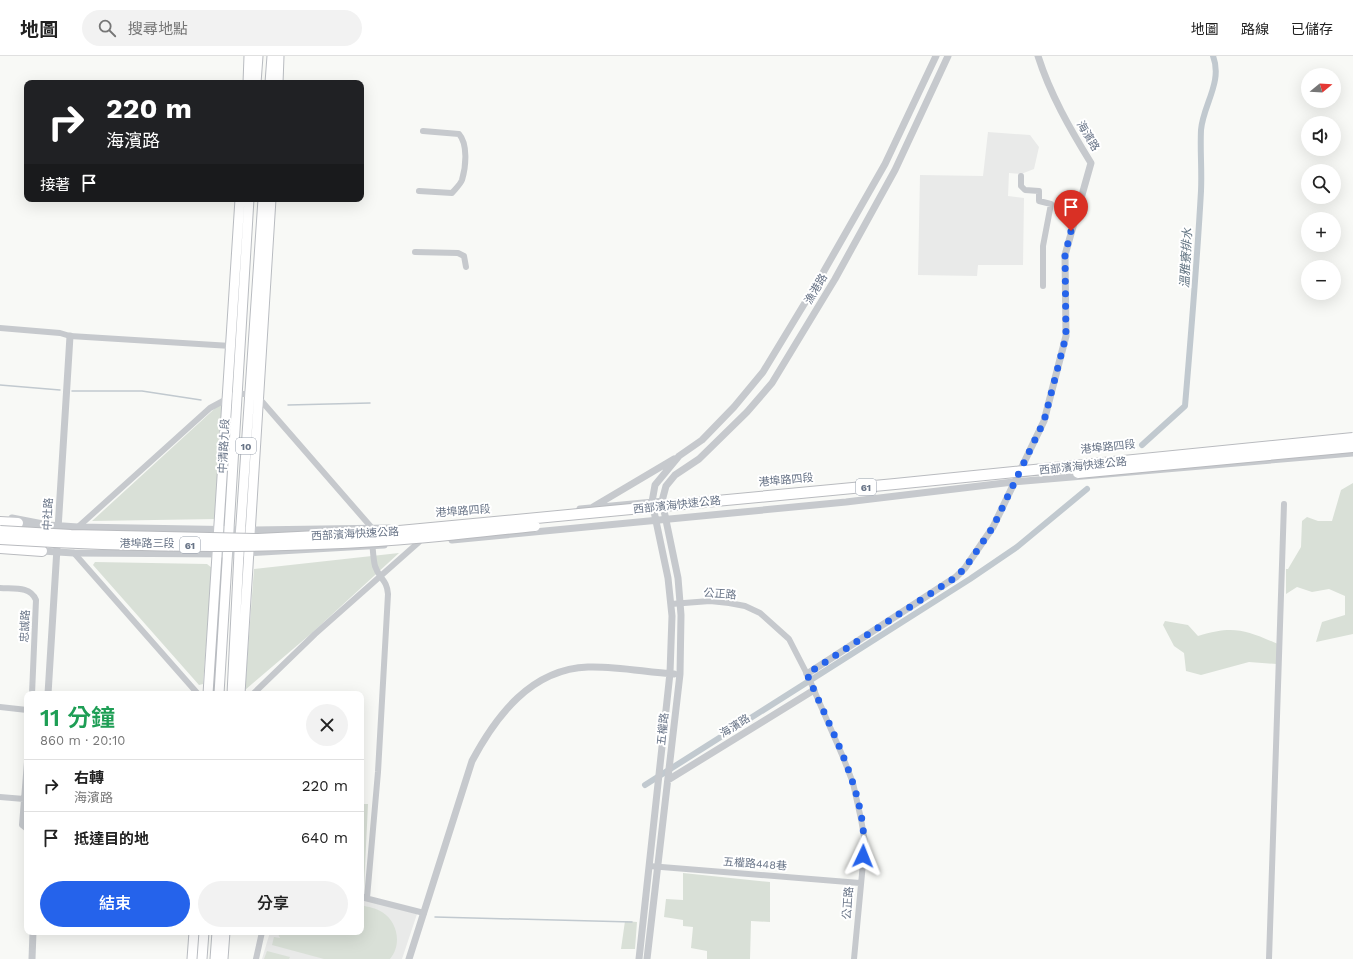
<!DOCTYPE html>
<html lang="zh-TW">
<meta charset="utf-8">
<style>
:root{--surface:#fff;--page:#f2f2f2;--text:#222;--muted:#767676;--line:#e0e0e0;--accent:#2563eb}
body{margin:0;font-family:"Work Sans","Noto Sans TC",sans-serif;background:var(--page);color:var(--text);height:100vh;display:flex;flex-direction:column;font-size:15px;white-space:nowrap}
*{box-sizing:border-box;margin:0}
p{font-size:13px;color:var(--muted)}
.icon{flex:none;width:22px;height:22px;fill:none;stroke:currentColor;stroke-width:2;stroke-linecap:round;stroke-linejoin:round}
.map{position:relative;flex:1;overflow:hidden}
.side{position:absolute;left:24px;top:635px;width:340px;height:244px;display:flex;flex-direction:column;background:var(--surface);border-radius:8px;box-shadow:0 4px 16px #0002}
.side>*{flex:none}
.hud{position:absolute;left:24px;top:24px;width:340px;height:122px;border-radius:8px;box-shadow:0 4px 16px #0002;background:#202124;color:#fff;overflow:hidden}
.needle{width:26px;rotate:72deg}
.buttons{position:absolute;left:1301px;top:12px;display:grid;gap:8px}
.buttons a{display:grid;place-items:center;width:40px;height:40px;border-radius:50%;background:var(--surface);box-shadow:0 4px 16px #0002;font-size:20px}
.pin{position:absolute;display:grid;place-items:center;width:34px;height:34px;color:#fff;margin:-41px -17px;border-radius:50% 50% 50% 0;rotate:-45deg;box-shadow:0 0 4px #0007}
.pin .icon{rotate:45deg}
.me{position:absolute;width:44px;margin:-22px;rotate:2deg;stroke-linejoin:round;filter:drop-shadow(0 0 3px #0008)}
.turn{display:flex;align-items:center;gap:14px;height:84px;padding:0 16px;font-size:18px}
.turn .icon{width:52px;height:52px;stroke-width:2.5}
.turn b{display:block;font-size:28px;line-height:34px}
.then{display:flex;align-items:center;height:38px;padding:0 16px;background:#0003;gap:8px;font-size:15px}
.round{display:grid;place-items:center;flex:none;width:42px;height:42px;border-radius:21px;background:var(--page)}
.headline{display:flex;align-items:center;justify-content:space-between;height:68px;padding:0 16px}
h1{font-size:24px;font-weight:600;line-height:30px;color:#1e9e55}
.primary-button{display:flex;gap:8px;margin-top:auto;padding:8px 16px}
.primary-button a{flex:1;height:46px;border-radius:24px;background:var(--accent);color:#fff;font-size:16px;font-weight:600;line-height:46px;text-align:center}
.primary-button a+a{background:var(--page);color:var(--text)}
ul{padding:0;list-style:none}
li{display:flex;align-items:center;gap:12px;height:52px;padding:0 16px;border-top:1px solid var(--line)}
li div{flex:1}
li b{display:block;font-size:15px}
li em{font-style:normal}
header{display:flex;align-items:center;gap:24px;box-sizing:border-box;height:56px;padding:0 20px;background:var(--surface);border-bottom:1px solid var(--line)}
header strong{font-size:19px}
nav{display:flex;gap:22px;margin-inline-start:auto;font-size:14px}
.search{width:280px;height:36px;background:var(--page);display:flex;align-items:center;gap:10px;box-sizing:border-box;padding:0 14px;border-radius:22px;color:var(--muted);font-size:15px}
.map>svg:first-child{display:block}
.built{fill:#e9eae9}
.green{fill:#d9e0d7}
.lines{fill:none;stroke-linecap:round;stroke-linejoin:round}
.stream{stroke:#c1c9cf;stroke-width:1.5}
.canal{stroke:#c1c9cf;stroke-width:6}
.primary-casing{stroke:#b9bcc1;stroke-width:11}
.trunk-casing{stroke:#b9bbbf;stroke-width:12}
.minor{stroke:#c6c9cd;stroke-width:6}
.tertiary{stroke:#c6c9cd;stroke-width:7}
.primary{stroke:#fff;stroke-width:9}
.trunk{stroke:#fff;stroke-width:10}
.trunk-bridge-casing{stroke:#b9bbbf;stroke-width:12;stroke-linecap:butt}
.trunk-bridge{stroke:#fff;stroke-width:10}
.route{stroke:#2563eb;stroke-width:7;stroke-dasharray:0 12.6}
.labels{text-anchor:middle;dominant-baseline:central;stroke-width:4;stroke-linejoin:round;paint-order:stroke}
.shield{fill:#fff;stroke:#959eab;stroke-width:1}
.shield-label{font-size:10px;font-weight:bold;fill:#687487}
.street-label{font-size:11px;fill:#687487;stroke:#fff}
.water-label{font-size:12px;font-style:italic;fill:#637583;stroke:#fff}
</style>
<header>
<strong>地圖</strong>
<div class="search"><svg class="icon" aria-label="search" viewBox="0 0 24 24"><circle cx="10" cy="10" r="6"/><path d="M15 15l6 6"/></svg>搜尋地點</div>
<nav><a>地圖</a><a>路線</a><a>已儲存</a></nav>
</header>
<div class="map">
<svg width="1353" height="903" viewBox="0 0 1353 903">
<rect width="100%" height="100%" fill="#f8f9f6"/>
<path class="built" d="M988 76 1030 79 1039 91 1034 113 1021 118 1009 117 1008 140 1024 142 1023 209H978L977 220 918 219 920 119 983 120Z
M361 843 417 858 402 903H262L270 876H361Z"/>
<path class="green" d="M223 345 217 463 92 465Z
M1353 427V578L1316 586 1322 566 1345 559V540L1329 533 1312 536 1297 531 1286 538V513H1288L1301 491 1302 465 1307 461 1318 465H1332L1341 434Z
M399 497 313 576 245 634 254 513Z
M95 506 207 508 212 512 203 628 199 629 93 509Z
M1165 565 1188 569 1198 580C1234 569 1245 574 1278 588L1277 608 1249 606 1201 619 1186 615 1184 597 1174 590 1163 569Z
M361 748H368L364 832 361 831Z
M683 817 770 826V866L751 865 750 903H707V895L691 892 693 871 683 870V864L664 861 666 843 683 844Z
M361 849C368 851 376 852 382 856 398 866 402 889 390 903H324L272 889 274 881 280 882 277 876H361Z
M625 865 637 866 635 893H621Z
M267 895 290 901 289 903H264Z"/>
<g class="lines">
<path class="stream" d="M0 329 60 334
M72 335H142L201 344
M288 349 370 347
M435 861 632 866"/>
<path class="canal" d="M1142 389 1185 350C1191 279 1197 207 1201 135 1202 114 1200 94 1201 74 1203 49 1223 26 1213 0
M645 729 970 523 1017 491 1087 433"/>
<defs>
<path id="primary" d="M248 27 249 0
M256 27 258 0
M270 27 272 0
M278 27 279 0
M208 638 240 143
M219 638 249 143
M232 638 239 497 263 143
M240 638 271 143
M192 903 194 876
M202 903 204 876
M215 903 217 876
M223 903 225 876"/>
<path id="trunk" d="M0 466 18 467
M0 492 42 495"/>
</defs>
<use href="#primary" class="primary-casing"/>
<use href="#trunk" class="trunk-casing"/>
<path class="minor" d="M1021 120V130L1025 134 1039 135V145L1051 148 1043 190V230
M419 135 452 137C455 133 460 129 462 124 466 111 468 88 459 78L423 75
M415 196 458 197 464 200 466 211
M0 272 60 277 70 280 231 290
M78 471 210 352 236 338H250L258 341 372 472V476
M74 497 198 638
M0 532C14 533 30 530 36 544L32 638
M671 548 710 545 729 547 745 550 760 557 789 583 807 618 843 701 853 727 861 763 865 786 854 903
M253 638 315 578 419 486
M0 651 27 654
M27 706 22 769 27 773
M0 741 24 743
M649 810 860 827
M361 841 424 857
M367 842 378 716 388 538C387 523 379 523 375 510 373 502 373 493 372 485
M256 903 262 876
M1269 903 1284 448"/>
<path class="tertiary" d="M593 451 674 403
M580 453 664 445
M12 462 48 469 78 471 249 474 389 472
M12 471 40 470
M58 473 70 280
M452 484 846 446 1013 426 1353 397
M42 495 74 497 227 498 384 489
M807 618 956 521 965 512 993 471 1044 365 1066 280 1065 199 1091 107C1070 73 1050 38 1038 0
M48 638 57 492
M668 724 814 634
M32 903 33 876
M409 903 472 705C496 660 531 613 588 611 616 610 645 616 674 618
M639 903 670 617 672 560 668 522 652 446 655 429 679 400 702 384 734 351 763 316 820 222 885 108 936 0
M647 903 680 618 681 559 678 522 662 445 666 430 675 419 699 403 747 356 772 327 835 223 895 114 948 0"/>
<use href="#primary" class="primary"/>
<use href="#trunk" class="trunk"/>
<defs>
<path id="trunk-bridge" d="M1078 417 1353 391
M0 475 71 479 258 483 378 477 895 428 1353 382
M0 483C126 491 252 493 378 485 431 482 483 475 535 470"/>
</defs>
<use href="#trunk-bridge" class="trunk-bridge-casing"/>
<use href="#trunk-bridge" class="trunk-bridge"/>
</g>
<g class="lines">
<path class="route" d="M863 800C870 743 829 670 807 618L956 521 965 512 993 471 1044 365 1066 280 1065 199 1071 175"/>
</g>
<g class="labels">
<g class="shield">
<rect x="236" y="382" width="20" height="16" rx="3"/>
<rect x="856" y="423" width="20" height="16" rx="3"/>
<rect x="180" y="481" width="20" height="16" rx="3"/>
</g>
<g class="shield-label">
<text x="246" y="390">10</text>
<text x="866" y="431">61</text>
<text x="190" y="489">61</text>
</g>
<g class="street-label">
<text transform="translate(1088 80) rotate(59)">海濱路</text>
<text transform="translate(816 233) rotate(-59)">漁港路</text>
<text transform="translate(224 390) rotate(-87)">中清路九段</text>
<text transform="translate(1108 391) rotate(-6)">港埠路四段</text>
<text transform="translate(1083 410) rotate(-6)">西部濱海快速公路</text>
<text transform="translate(786 424) rotate(-5)">港埠路四段</text>
<text transform="translate(677 449) rotate(-6)">西部濱海快速公路</text>
<text transform="translate(463 455) rotate(-4)">港埠路四段</text>
<text transform="translate(48 458) rotate(-87)">中社路</text>
<text transform="translate(355 478) rotate(-3)">西部濱海快速公路</text>
<text x="147" y="487">港埠路三段</text>
<text transform="translate(720 538) rotate(4)">公正路</text>
<text transform="translate(25 570) rotate(-87)">忠誠路</text>
<text transform="translate(735 670) rotate(-32)">海濱路</text>
<text transform="translate(663 673) rotate(-84)">五權路</text>
<text transform="translate(755 808) rotate(4)">五權路448巷</text>
<text transform="translate(848 847) rotate(-86)">公正路</text>
</g>
<g class="water-label">
<text transform="translate(1186 202) rotate(-87)">溫雅寮排水</text>
</g>
</g>
</svg>
<div class="buttons">
<a><svg class="needle" viewBox="-14 -14 28 28"><path d="M0-13l5 13h-10z" fill="#e53935"/><path d="M0 13l5-13h-10z" fill="#767676"/></svg></a>
<a><svg class="icon" aria-label="sound" viewBox="0 0 24 24"><path d="M4 9h4l5-4v14l-5-4H4zM17 9q2 3 0 6"/></svg></a>
<a><svg class="icon" aria-label="search" viewBox="0 0 24 24"><circle cx="10" cy="10" r="6"/><path d="M15 15l6 6"/></svg></a>
<a>+</a>
<a>−</a>
</div>
<div class="pin" style="left:1071px;top:175px;background:#d93025"><svg class="icon" aria-label="arrive" viewBox="0 0 24 24"><path d="M6 21V4h12l-3 4 3 4H6"/></svg></div>
<svg class="me" style="left:863px;top:800px" viewBox="-20 -20 40 40"><path d="M0-17L14 15 0 8-14 15z" fill="#2563eb" stroke="#fff" stroke-width="4"/></svg>
<div class="hud">
<div class="turn"><svg class="icon" aria-label="right" viewBox="0 0 24 24"><path d="M7 20v-9h11M14 6l5 5-5 5"/></svg><div><b>220 m</b>海濱路</div></div>
<div class="then">接著<svg class="icon" aria-label="arrive" viewBox="0 0 24 24"><path d="M6 21V4h12l-3 4 3 4H6"/></svg></div>
</div>
<section class="side">
<div class="headline"><div><h1>11 分鐘</h1><p>860 m · 20:10</p></div><a class="round"><svg class="icon" aria-label="close" viewBox="0 0 24 24"><path d="M6 6l12 12M18 6L6 18"/></svg></a></div>
<ul>
<li><svg class="icon" aria-label="right" viewBox="0 0 24 24"><path d="M7 20v-9h11M14 6l5 5-5 5"/></svg><div><b>右轉</b><p>海濱路</p></div><em>220 m</em></li>
<li><svg class="icon" aria-label="arrive" viewBox="0 0 24 24"><path d="M6 21V4h12l-3 4 3 4H6"/></svg><div><b>抵達目的地</b></div><em>640 m</em></li>
</ul>
<div class="primary-button"><a>結束</a><a>分享</a></div>
</section>
</div>
